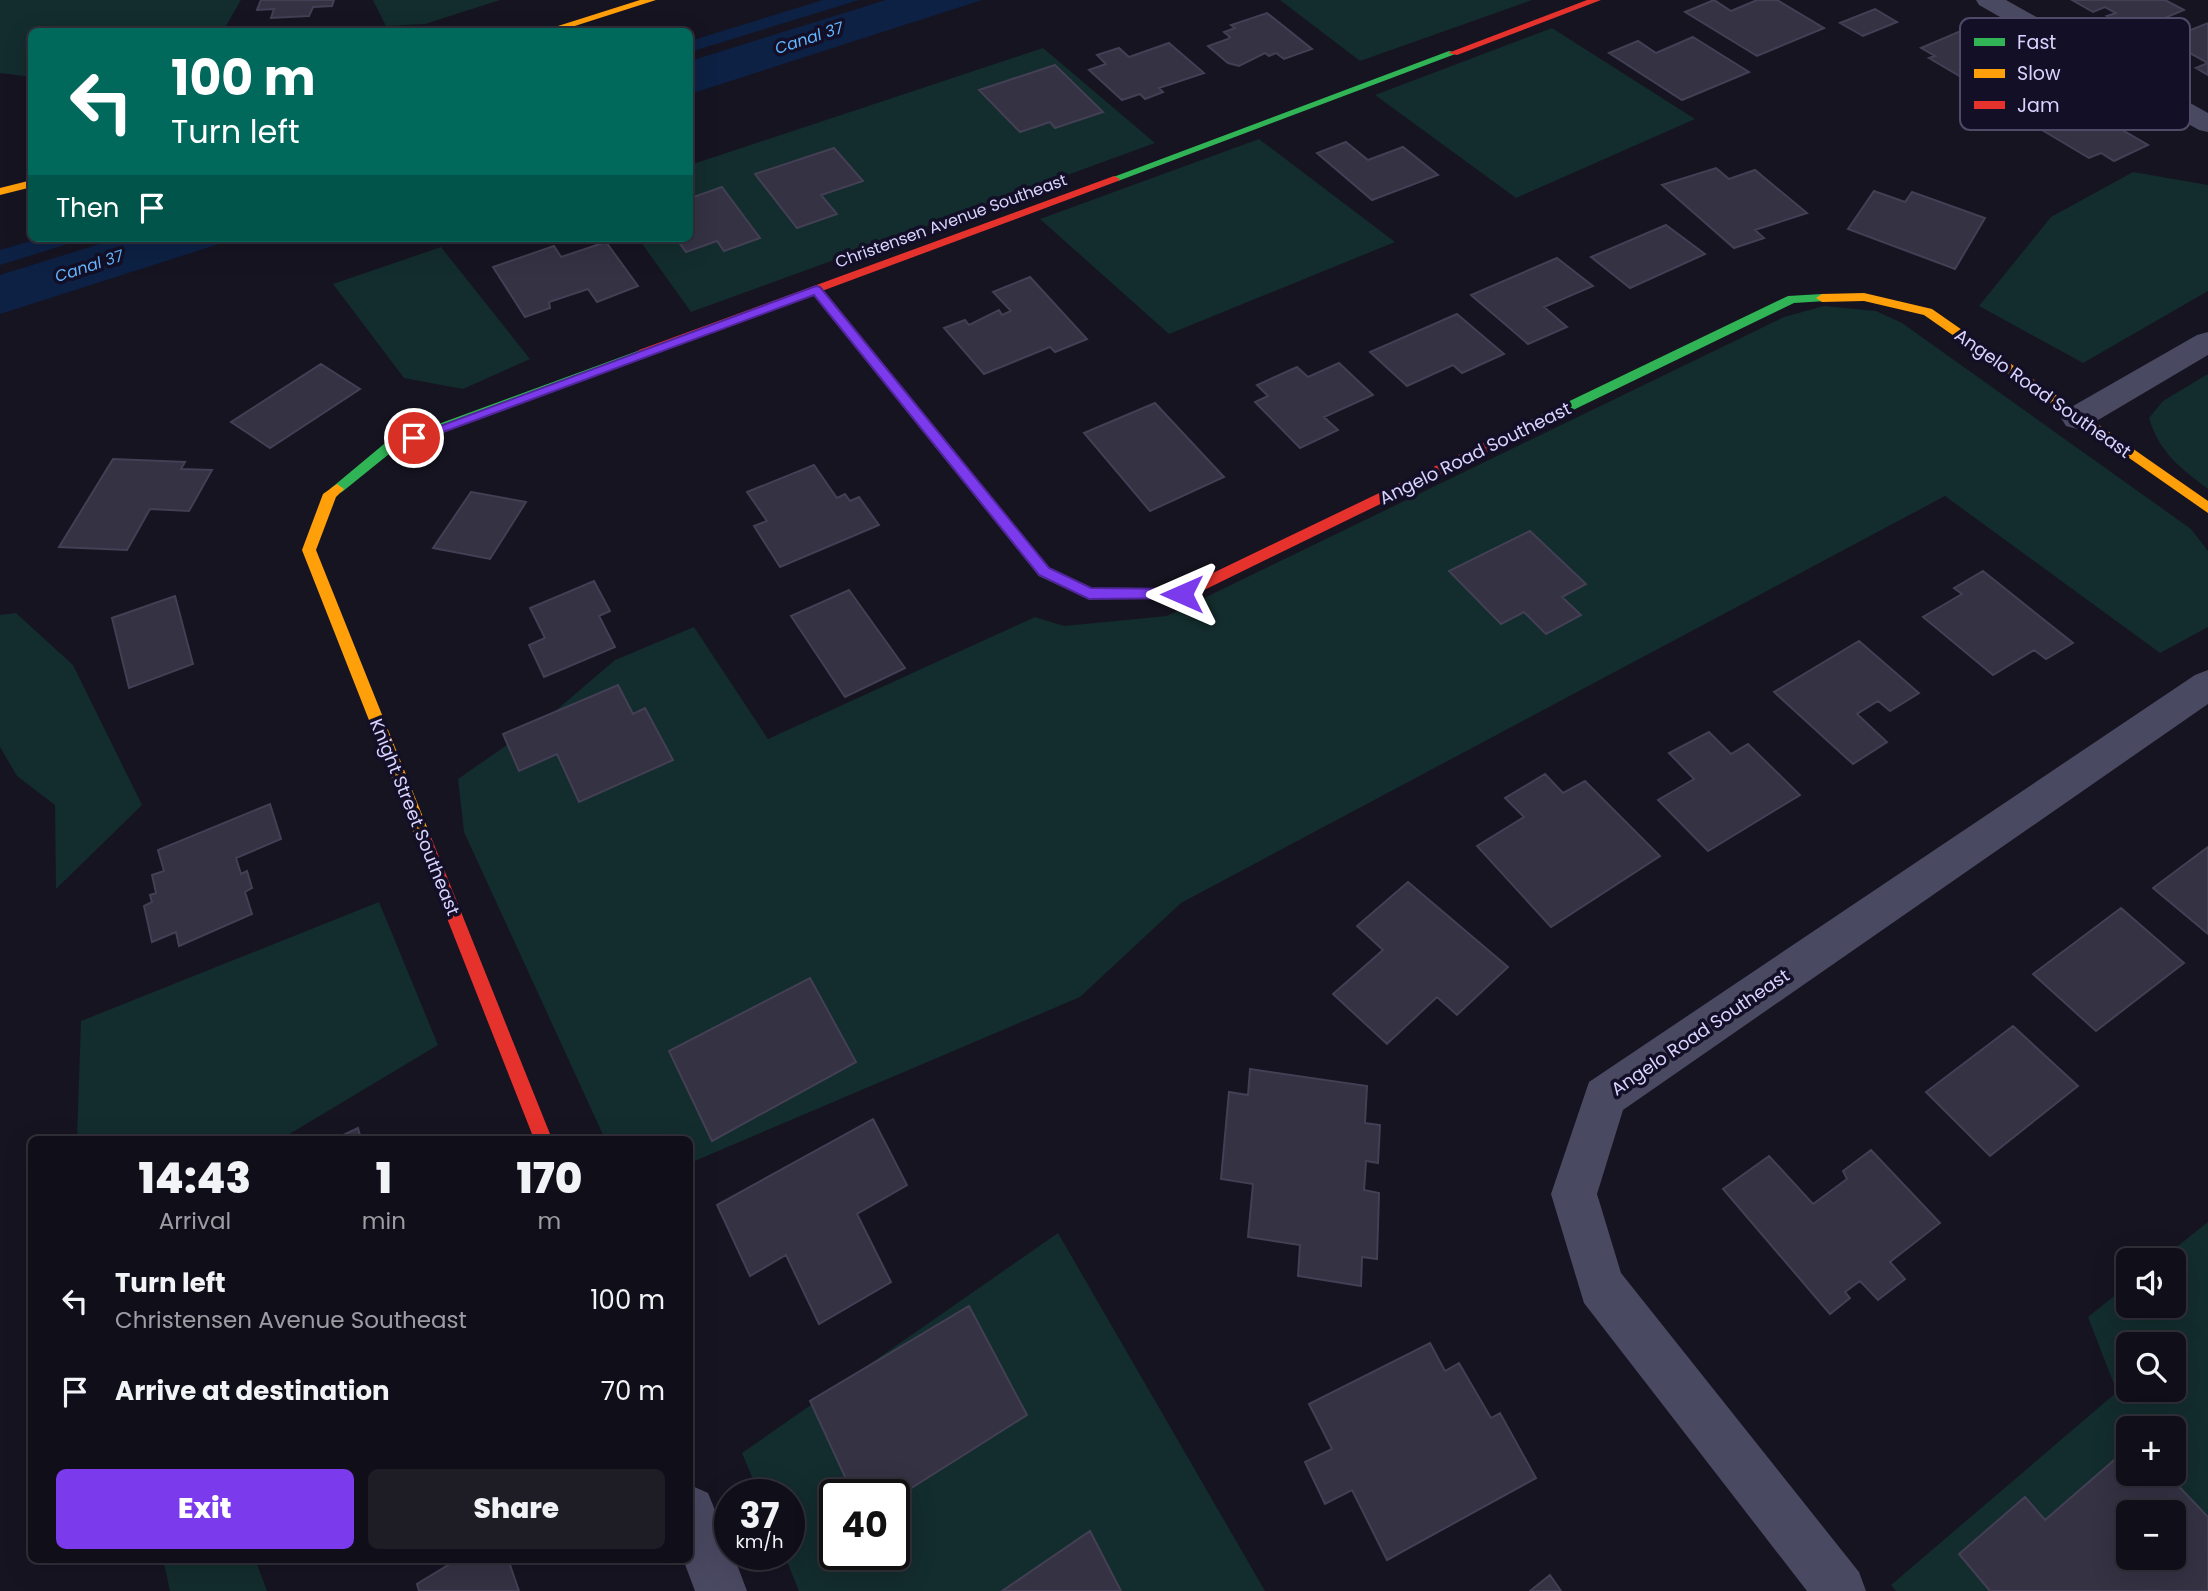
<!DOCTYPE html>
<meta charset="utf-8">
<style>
:root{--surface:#100f19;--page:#1e1d26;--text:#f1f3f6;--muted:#9c9ca2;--line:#302f38;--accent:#7c3aed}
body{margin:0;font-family:Poppins,sans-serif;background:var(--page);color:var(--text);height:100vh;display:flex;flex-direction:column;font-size:26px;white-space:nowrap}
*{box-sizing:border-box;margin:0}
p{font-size:23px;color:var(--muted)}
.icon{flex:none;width:38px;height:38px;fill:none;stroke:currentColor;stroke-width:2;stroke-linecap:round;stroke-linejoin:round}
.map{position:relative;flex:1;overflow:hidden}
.sheet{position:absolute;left:28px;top:1136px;width:665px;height:427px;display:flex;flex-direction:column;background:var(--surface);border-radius:10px;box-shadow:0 7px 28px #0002,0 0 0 2px var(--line)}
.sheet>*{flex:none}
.banner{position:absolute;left:28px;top:28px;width:665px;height:214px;border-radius:10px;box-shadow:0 7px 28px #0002,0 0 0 2px var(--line);background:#00695c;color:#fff;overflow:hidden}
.tools{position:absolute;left:2116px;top:1248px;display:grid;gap:14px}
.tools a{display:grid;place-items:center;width:70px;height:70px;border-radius:10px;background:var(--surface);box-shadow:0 7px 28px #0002,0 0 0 2px var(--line);font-size:35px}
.speed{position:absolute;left:714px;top:1479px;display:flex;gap:14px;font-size:35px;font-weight:700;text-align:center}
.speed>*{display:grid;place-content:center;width:91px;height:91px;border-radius:50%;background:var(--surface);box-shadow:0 7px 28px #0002,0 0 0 2px var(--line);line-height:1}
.speed small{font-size:18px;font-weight:400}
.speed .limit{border:4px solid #111;border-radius:10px;background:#fff;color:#111}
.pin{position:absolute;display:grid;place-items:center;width:60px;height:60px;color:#fff;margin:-30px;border:4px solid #fff;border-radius:50%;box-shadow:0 2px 7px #0007}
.me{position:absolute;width:77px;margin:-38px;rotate:270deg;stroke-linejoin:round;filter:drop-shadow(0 0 5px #0008)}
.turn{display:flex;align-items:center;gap:24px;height:147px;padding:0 28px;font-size:32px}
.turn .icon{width:91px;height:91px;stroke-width:2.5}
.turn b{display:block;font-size:49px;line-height:60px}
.then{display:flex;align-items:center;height:66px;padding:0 28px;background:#0003;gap:14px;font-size:26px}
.eta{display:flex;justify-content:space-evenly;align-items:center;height:119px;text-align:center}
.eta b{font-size:42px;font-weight:800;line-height:49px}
.button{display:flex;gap:14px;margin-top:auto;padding:14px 28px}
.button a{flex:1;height:80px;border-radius:10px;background:var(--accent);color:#fff;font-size:28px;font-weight:800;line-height:80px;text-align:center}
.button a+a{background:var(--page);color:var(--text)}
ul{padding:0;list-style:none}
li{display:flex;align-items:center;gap:21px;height:91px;padding:0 28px}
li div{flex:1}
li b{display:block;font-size:26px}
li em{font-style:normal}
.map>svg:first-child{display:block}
.green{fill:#132c2d;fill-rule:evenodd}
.water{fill:#0d2144}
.building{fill:#343243;stroke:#433f54;stroke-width:2;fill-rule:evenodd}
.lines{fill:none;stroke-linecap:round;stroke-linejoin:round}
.street{fill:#4a4962;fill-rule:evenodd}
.fast{fill:#30b455;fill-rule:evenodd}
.slow{fill:#ff9f0a;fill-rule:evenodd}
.jam{fill:#e5322d;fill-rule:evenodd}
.route{fill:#7c3aed;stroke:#51269a;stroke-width:2}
.labels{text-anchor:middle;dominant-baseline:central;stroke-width:7;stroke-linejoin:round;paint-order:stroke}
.far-water-label{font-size:16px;font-style:italic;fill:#62b6ff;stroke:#130f26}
.far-street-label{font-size:16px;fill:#d9d4ff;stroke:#130f26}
.street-label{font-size:18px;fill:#d9d4ff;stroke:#130f26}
.key{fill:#130f26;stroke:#4e4a67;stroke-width:2}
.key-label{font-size:19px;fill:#d9d4ff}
</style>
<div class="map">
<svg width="2208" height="1591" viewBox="0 0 2208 1591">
<rect width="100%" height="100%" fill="#161421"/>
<path class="green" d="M0 0H241L223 31 32 32 31 77 0 73Z
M373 0H500L425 24 386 26Z
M1280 0H1532L1360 61Z
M1552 28 1695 119 1516 198 1375 95Z
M1043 48 1155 143 691 312 638 238H690V165Z
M1259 139 1395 242 1169 334 1040 219Z
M2133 172 2208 185V291L2083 363 1979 306 2051 217Z
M441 247 530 359 463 389 404 378 333 284Z
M1824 306 1876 311 1902 323 2191 529 2208 551V627L2160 653 1945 496 1181 903 1080 997 690 1163V1139H605L464 832 458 779 553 713 615 660 694 627 768 739 1035 617 1064 626 1167 616 1784 317Z
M2208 374V489C2180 468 2159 452 2149 418L2163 401Z
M16 613 73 665 142 805 56 889 55 805 17 776 0 747V615Z
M379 902 438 1045 281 1139H77L81 1021Z
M2208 1222V1591H1896L1891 1585 2117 1392 2088 1317 2128 1285V1306H2174V1260H2160ZM2128 1344H2174V1390H2128ZM2128 1428H2174V1474H2128ZM2128 1512H2174V1558H2128Z
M1058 1233 1265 1591H799L784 1554H789V1494H759L742 1453ZM835 1494H894V1554H835Z
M163 1559H255L267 1591H170Z"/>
<path class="water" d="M823 0H859L690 52V41Z
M886 0H982L690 94V61Z
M41 238H87L0 265V250Z
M119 238H238L0 314V275Z"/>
<path class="building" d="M261 0H334L332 6 313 7 309 16 271 18 274 9 257 10Z
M1714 0 1731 11 1757 0H1777L1824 28 1757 56 1685 12Z
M2072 0H2165L2184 10 2134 31 2107 16 2116 13 2105 7 2093 12Z
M1875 9 1897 22 1863 36 1840 23Z
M1267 13 1312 49 1284 59 1276 53 1269 56 1265 53 1239 66 1228 63 1208 46 1228 39 1230 37 1224 32 1235 28 1231 25Z
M2208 23V75L2196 68 2208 63 2166 40Z
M1963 30 1992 47 1987 49 2036 81 2005 95 1969 74 1961 77 1929 58 1935 56 1921 48Z
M1693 37 1749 72 1682 100 1609 53 1638 41 1656 53Z
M1169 43 1204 73 1159 88 1163 92 1145 99 1140 94 1122 100 1089 70 1106 64 1097 55 1119 48 1129 57Z
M1055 65 1103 112 1055 128 1050 122 1020 132 979 90Z
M2060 97 2103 119 2148 145 2114 161 2101 153 2089 158 2042 130 2055 125 2031 110Z
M1346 142 1368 160 1403 147 1438 175 1372 200 1317 153Z
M834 148 863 181 821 195 837 214 797 228 755 174Z
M1716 168 1729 179 1755 170 1807 213 1755 230 1764 238 1734 248 1662 185Z
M722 187 760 238 724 251 717 241 686 252 676 238H690V196L691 198Z
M1874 191 1905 202 1912 192 1985 218 1955 269 1848 229Z
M1666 225 1705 254 1630 288 1591 257Z
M606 242 638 286 597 302 588 289 549 302 550 308 525 317 493 267 554 246 561 257Z
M1557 258 1593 286 1544 307 1567 327 1528 344 1471 295Z
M1030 277 1087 339 1055 352 1050 347 984 374 944 328 965 320 969 325 999 310 1002 315 1011 311 993 292Z
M1457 314 1504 354 1462 373 1453 365 1407 386 1370 352Z
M1339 363 1373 395 1324 417 1338 430 1300 448 1255 402 1268 396 1257 385 1297 367 1308 377Z
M321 364 360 389 270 448 231 422Z
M1155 403 1224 477 1150 511 1084 433Z
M113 459 185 462 181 469 212 470 189 511 150 509 127 550 59 547Z
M814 465 837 498 845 494 850 501 859 497 879 525 780 567 754 526 767 521 747 492Z
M471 492 526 502 490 559 433 548Z
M1530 531 1586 584 1562 597 1581 615 1546 634 1524 612 1501 624 1449 571Z
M1983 571 2073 643 2046 659 2034 650 1993 675 1923 617 1962 594 1954 588Z
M594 581 610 611 599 616 615 647 544 677 529 645 545 638 530 608Z
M849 590 905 668 845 697 791 616Z
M175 596 193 664 129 688 112 618Z
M1859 641 1919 693 1890 711 1878 701 1857 714 1887 742 1853 764 1774 692Z
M618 685 633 714 645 708 673 760 579 802 557 754 519 771 503 734Z
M1709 732 1731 754 1748 744 1800 795 1708 851 1658 800 1694 779 1669 753Z
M1545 774 1563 793 1585 781 1660 856 1551 927 1477 846 1524 817 1505 798Z
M270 804 281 839 236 858 241 874 247 871 252 888 245 892 252 914 179 946 176 932 152 942 144 906 152 902 150 895 156 893 152 875 164 871 158 850Z
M2208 847V934L2153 888Z
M1408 882 1508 967 1457 1015 1437 997 1387 1044 1333 994 1383 950 1357 926Z
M2121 908 2184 963 2096 1031 2033 974Z
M810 978 856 1062 712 1141 669 1051Z
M2013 1026 2078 1086 1990 1156 1926 1092Z
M1250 1069 1367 1086 1365 1123 1380 1125 1378 1163 1366 1161 1364 1190 1379 1193 1377 1259 1362 1257 1361 1286 1298 1276 1300 1245 1248 1237 1253 1184 1221 1179 1229 1092 1248 1095Z
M873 1119 907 1185 857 1214 891 1282 819 1324 786 1255 750 1276 717 1205Z
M358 1128 361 1139H335Z
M1871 1150 1940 1223 1890 1262 1905 1279 1878 1300 1860 1281 1845 1292 1850 1298 1830 1314 1723 1189 1769 1156 1813 1204 1847 1179 1843 1171Z
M969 1306 1027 1415 894 1499V1494H853L810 1401Z
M1430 1343 1445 1371 1459 1363 1491 1418 1500 1413 1536 1478 1387 1560 1352 1490 1325 1504 1305 1462 1332 1449 1309 1404Z
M2128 1448V1474H2167L2208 1517V1591H1990L1959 1554 2025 1497 2045 1520ZM2128 1512H2174V1558H2128Z
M1090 1531 1121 1591H1002Z
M458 1559H508L519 1591H419L417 1584Z
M1550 1575 1561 1591H1530Z"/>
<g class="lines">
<path class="street" d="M1976 0H2006L2208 113V132L2199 130 1979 5Z
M2208 332V355L2088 426 2077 429 2066 426 2061 418 2066 410 2197 335Z
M2208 670V704L1623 1110 1597 1194 1621 1273 1859 1572 1866 1591H1807L1584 1303 1551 1194 1589 1082 2195 675Z
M690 1485 708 1493 730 1547V1554H733L747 1591H695L683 1559H690Z"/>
<path class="fast" d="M1449 51 1458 53 1118 181 1108 179Z
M816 286 820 287 1049 568 1091 589H1180L1195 583 1200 584 1202 588 1200 592 1182 599H1089L1039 576 812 293V287Z
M1822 294 1826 295V301L1794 303 1536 428 1531 430 1524 425 1526 422 1788 296Z
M643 349 647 350V356L394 450 342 492 337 494 330 489 384 444Z"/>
<path class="slow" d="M640 0H656L556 32H539Z
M32 180V187L0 195V188Z
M1864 293 1932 309 2208 501V513L1924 315 1864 301 1822 302 1816 298 1822 294Z
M337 484 344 489 336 497 316 550 431 837 429 842 423 844 417 842 415 837 302 550 323 494Z"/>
<path class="jam" d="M1587 0H1601L1457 55 1448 53Z
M1114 176 1120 179 1118 181 647 356 643 357 637 353 639 350Z
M1531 420 1536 422V428L1200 592H1190L1188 588 1190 584Z
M423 830 429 832 431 837 552 1139H534L415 837 417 832Z"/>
</g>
<path class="route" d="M816 286 820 287 1049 568 1091 588 1182 589 1187 591V598L1089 599 1039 575 814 295 419 441 414 442 408 438Z"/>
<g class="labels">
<g class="far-water-label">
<text transform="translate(809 38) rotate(-18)">Canal 37</text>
<text transform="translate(89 266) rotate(-18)">Canal 37</text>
</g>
<g class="far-street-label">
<text transform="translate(951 221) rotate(-20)">Christensen Avenue Southeast</text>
</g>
<g class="street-label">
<text transform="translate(2043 393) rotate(35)">Angelo Road Southeast</text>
<text transform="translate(1475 453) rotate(-26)">Angelo Road Southeast</text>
<text transform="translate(415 817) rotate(68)">Knight Street Southeast</text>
<text transform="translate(1700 1032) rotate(-34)">Angelo Road Southeast</text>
</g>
</g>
<rect x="1960" y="18" width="230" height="112" rx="10" class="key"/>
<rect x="1974" y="38" width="31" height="8" fill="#30b455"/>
<rect x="1974" y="69" width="31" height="9" fill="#ff9f0a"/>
<rect x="1974" y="101" width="31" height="8" fill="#e5322d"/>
<g class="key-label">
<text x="2017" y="49">Fast</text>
<text x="2017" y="80">Slow</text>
<text x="2017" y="112">Jam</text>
</g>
</svg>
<div class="tools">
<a><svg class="icon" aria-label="sound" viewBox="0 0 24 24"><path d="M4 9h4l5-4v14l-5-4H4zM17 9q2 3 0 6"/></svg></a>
<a><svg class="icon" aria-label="search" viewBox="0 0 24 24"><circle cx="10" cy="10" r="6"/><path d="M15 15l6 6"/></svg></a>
<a>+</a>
<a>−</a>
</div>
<div class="speed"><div>37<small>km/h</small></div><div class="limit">40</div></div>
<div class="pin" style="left:414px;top:438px;background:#d93025"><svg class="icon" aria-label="arrive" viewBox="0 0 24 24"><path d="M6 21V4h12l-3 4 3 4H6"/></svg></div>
<svg class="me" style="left:1182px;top:594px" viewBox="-20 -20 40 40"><path d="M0-17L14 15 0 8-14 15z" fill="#7c3aed" stroke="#fff" stroke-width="4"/></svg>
<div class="banner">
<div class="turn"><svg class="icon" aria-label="left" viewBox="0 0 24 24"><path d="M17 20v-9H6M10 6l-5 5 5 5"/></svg><div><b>100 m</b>Turn left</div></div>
<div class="then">Then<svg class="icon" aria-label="arrive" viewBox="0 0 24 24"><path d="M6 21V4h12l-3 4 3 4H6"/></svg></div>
</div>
<section class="sheet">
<div class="eta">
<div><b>14:43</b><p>Arrival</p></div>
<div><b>1</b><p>min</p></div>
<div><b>170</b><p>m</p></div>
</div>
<ul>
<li><svg class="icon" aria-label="left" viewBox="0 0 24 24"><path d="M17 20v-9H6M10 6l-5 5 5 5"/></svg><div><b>Turn left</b><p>Christensen Avenue Southeast</p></div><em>100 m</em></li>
<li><svg class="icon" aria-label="arrive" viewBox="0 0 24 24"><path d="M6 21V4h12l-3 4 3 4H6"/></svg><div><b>Arrive at destination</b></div><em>70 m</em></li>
</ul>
<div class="button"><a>Exit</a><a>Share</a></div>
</section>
</div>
